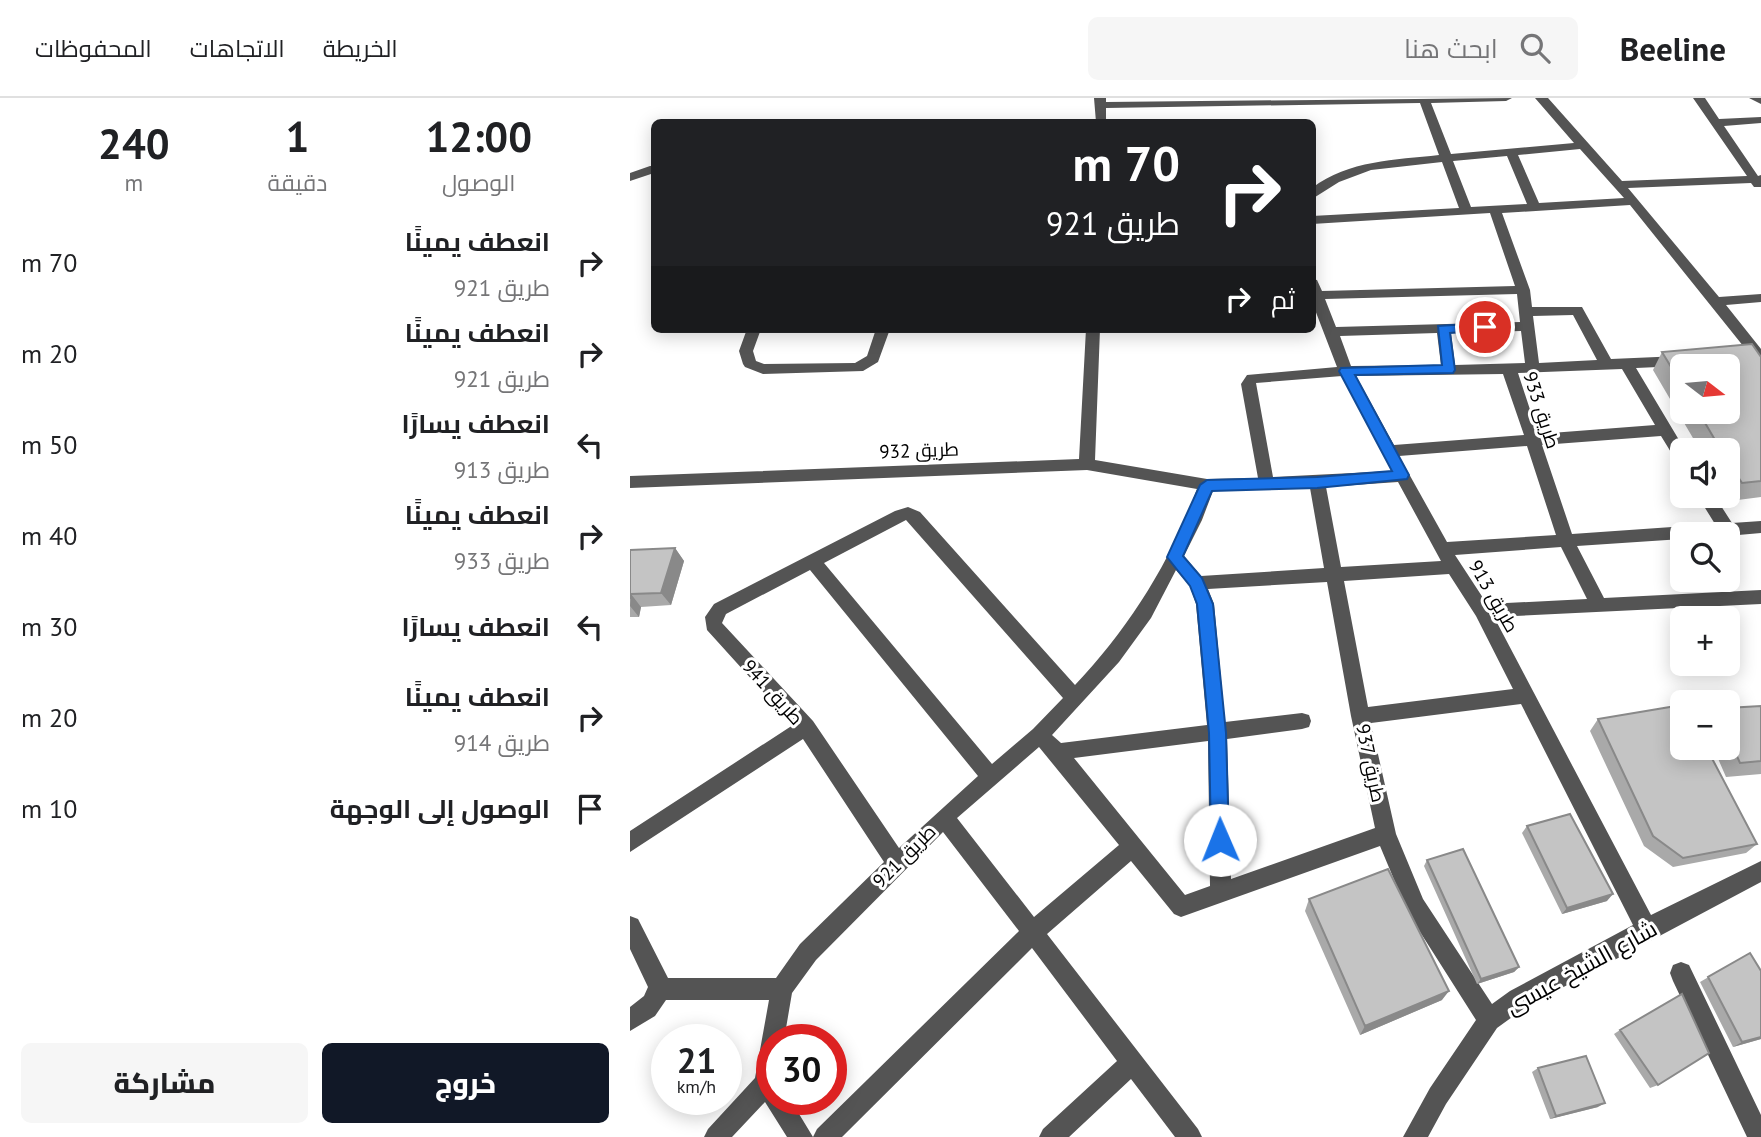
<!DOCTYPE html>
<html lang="ar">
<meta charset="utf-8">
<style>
:root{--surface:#fff;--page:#f6f6f6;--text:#202124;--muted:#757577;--line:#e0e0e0;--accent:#111827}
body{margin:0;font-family:"PT Sans",Cairo,sans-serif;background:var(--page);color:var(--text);direction:rtl;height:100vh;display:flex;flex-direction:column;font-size:26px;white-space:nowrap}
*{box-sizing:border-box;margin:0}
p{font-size:23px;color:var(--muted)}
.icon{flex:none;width:38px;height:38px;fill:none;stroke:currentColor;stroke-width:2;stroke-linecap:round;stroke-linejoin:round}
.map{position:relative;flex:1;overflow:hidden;direction:ltr}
.side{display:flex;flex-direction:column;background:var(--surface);width:630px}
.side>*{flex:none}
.guide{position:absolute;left:21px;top:21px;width:665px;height:214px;border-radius:10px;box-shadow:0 4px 18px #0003;direction:rtl;background:#202124;color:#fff;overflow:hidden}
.needle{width:46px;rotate:106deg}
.fabs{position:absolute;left:1040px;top:256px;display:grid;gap:14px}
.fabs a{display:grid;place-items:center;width:70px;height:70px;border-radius:10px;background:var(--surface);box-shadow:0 4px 18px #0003;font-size:35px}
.speed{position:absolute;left:21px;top:926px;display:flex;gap:14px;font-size:35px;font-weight:700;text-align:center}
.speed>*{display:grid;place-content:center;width:91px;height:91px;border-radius:50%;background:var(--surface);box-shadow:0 4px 18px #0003;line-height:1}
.speed small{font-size:18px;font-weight:400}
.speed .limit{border:10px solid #d22;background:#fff;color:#111}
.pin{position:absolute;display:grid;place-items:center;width:60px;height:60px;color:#fff;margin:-30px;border:4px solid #fff;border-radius:50%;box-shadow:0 2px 7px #0007}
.me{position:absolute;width:77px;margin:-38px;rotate:359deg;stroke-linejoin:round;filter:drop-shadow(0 0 5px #0008)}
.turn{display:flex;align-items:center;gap:24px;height:147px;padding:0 21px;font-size:32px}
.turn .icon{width:91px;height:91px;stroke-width:2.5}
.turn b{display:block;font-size:49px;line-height:60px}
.then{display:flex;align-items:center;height:66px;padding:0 21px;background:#0003;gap:14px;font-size:26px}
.eta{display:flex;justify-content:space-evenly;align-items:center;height:119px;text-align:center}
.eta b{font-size:42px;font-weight:800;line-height:49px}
.action{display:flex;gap:14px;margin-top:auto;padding:14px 21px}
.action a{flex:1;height:80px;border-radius:10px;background:var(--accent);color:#fff;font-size:28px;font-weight:800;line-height:80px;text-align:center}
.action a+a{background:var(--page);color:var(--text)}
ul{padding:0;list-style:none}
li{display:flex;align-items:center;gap:21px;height:91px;padding:0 21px}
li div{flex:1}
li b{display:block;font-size:26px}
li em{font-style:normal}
header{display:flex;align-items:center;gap:42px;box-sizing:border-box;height:98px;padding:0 35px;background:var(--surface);border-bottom:2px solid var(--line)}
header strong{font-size:33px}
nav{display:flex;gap:38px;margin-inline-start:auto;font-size:24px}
.search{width:490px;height:63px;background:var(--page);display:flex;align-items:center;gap:18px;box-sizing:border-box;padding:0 24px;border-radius:10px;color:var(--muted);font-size:26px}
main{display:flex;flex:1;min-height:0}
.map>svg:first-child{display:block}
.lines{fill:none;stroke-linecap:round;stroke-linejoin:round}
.minor{fill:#545454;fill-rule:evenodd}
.wall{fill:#a9a9a9;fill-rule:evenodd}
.shaded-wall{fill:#898989}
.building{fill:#c4c4c4;stroke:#898989;stroke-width:2}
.route{fill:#1a73e8;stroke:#114b97;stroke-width:2}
.labels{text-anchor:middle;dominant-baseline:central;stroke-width:6;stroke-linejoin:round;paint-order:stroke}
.street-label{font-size:19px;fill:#000;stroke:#fff}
.near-street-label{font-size:23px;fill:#000;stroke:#fff}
</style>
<header>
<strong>Beeline</strong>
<div class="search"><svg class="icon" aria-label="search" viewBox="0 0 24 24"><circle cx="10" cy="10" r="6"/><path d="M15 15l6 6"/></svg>ابحث هنا</div>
<nav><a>الخريطة</a><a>الاتجاهات</a><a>المحفوظات</a></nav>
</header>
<main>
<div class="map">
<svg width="1131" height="1039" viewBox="0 0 1131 1039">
<rect width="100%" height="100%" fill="#fff"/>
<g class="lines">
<path class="minor" d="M464 0H476V4L882 0 876 3 801 5 821 56 944 45 905 0H918L992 83 1117 78 1063 0H1075L1089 21 1131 19V25L1094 28 1128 78 1131 77V89H1124L1121 85 998 90 1089 199 1131 196V204L1096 207 1131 251V266L1126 264 1000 107 872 115 900 192 902 209H952L981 261 1050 258 1057 263 1050 268 1006 270 1055 352H1052V366L1047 364 1031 338 912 347 942 436 1085 426 1067 397H1084L1102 425 1131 423V435L1097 438 1052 436V441L947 448 974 500 1131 492V506L864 519 1021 817 1131 763V784L896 909 867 930 816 1006 798 1039H773L800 990 846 922 778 815 750 748 551 819 544 816 501 763 417 836 568 1031 572 1039H545L501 981 439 1039H409L413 1031 487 963 402 850 212 1039H183L187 1031 389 833 313 734 186 862 162 895 154 942H142V1001H160L183 1039H157L135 1004 102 1039H74L78 1031 125 980 139 902H36L25 918 0 933V909L14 898 18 889 0 851V818L8 821 38 880H146L170 846 254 764 173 641 0 754V733L163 627 77 532 75 519 84 506 265 413 278 409 290 414 445 587C499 530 540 465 567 391L457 372 0 390V378L449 361 456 231H470L465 362 577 381 628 380 611 286 617 277 707 269 682 204V181L687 182 692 193 885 188 860 115 682 126V118L829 110 812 64 741 72 709 84 682 101V90C719 62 765 62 809 57L790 5 476 10V24H466ZM950 51 994 100 909 105 888 57ZM877 58 897 106 841 109 823 63ZM887 196 890 224 706 229 695 201ZM943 217 967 262 909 265 903 218ZM891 233 895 265 825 267 821 235ZM807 235 811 267 721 268 710 238ZM992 271 1025 327 908 336 888 275ZM873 276 894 337 764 347 726 278ZM712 278 762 373 643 379 626 285ZM897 348 926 437 817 444 769 358ZM768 384 811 463 711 469 696 389ZM680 390 694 470 571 478 554 458 572 422 583 393ZM276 422 433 600 403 631 362 666 194 465ZM931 449 957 501 857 506 825 457ZM180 472 348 678 269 750 183 623 92 525 96 516ZM546 472 560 488 566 506 577 627 431 645 422 637 489 564 521 520ZM819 476 846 518 883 591 738 609 714 483ZM697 484 721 618 745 730 601 781 597 641 672 631 679 629 681 623 679 617 672 615 595 624 584 506 578 491ZM891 606 1003 827 880 893 862 906 793 801 766 736 741 625ZM578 643 580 788 555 797 444 660ZM409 649 489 747 404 819 327 720Z
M1119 0H1131V6Z
M20 68H24V75L0 83V75Z
M117 231H131L123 253 126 263 134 266 225 265 237 258 246 231H260L248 264 233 273 133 276 115 269 113 266 109 253Z
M1051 864 1059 867 1131 1017V1039H1117L1043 883 1040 875 1043 867Z"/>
</g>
<path class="wall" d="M1032 254 1131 259V399L1100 403 1097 397V352H1070L1023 272ZM1052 268 1097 313H1052Z
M45 450 54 463 41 507 11 509 9 519H0V452Z
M1131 608V676L1096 679 1083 649H1097V610Z
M968 621 1127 746 1116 755 1043 769 1014 748 960 633Z
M897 728 977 803 932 816 892 735Z
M797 762 889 869 884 874 847 886 794 768Z
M679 801 812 902 730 937 675 813Z
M1120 855 1131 941 1103 949 1070 884Z
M990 932 1028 987 1020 990 984 936Z
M908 970 968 1009 920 1021 902 974Z"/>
<path class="shaded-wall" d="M45 450 54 463 41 507 31 495Z
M1 496 11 509 9 519 0 508Z
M983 796 977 803 932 816 937 810Z
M889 869 884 874 847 886 851 881Z
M819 893 812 902 730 937 735 928Z
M1131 939V941L1103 949 1112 944Z
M975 1005 968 1009 920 1021 926 1018Z"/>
<path class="building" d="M1122 246 1131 259V383L1112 385 1097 362V352H1091L1068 313H1097V268H1052V287L1032 254Z
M45 450 31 495 1 496 0 501V452Z
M1052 607V649H1076L1127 746 1053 760 1023 738 968 621Z
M1131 608V663L1110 665 1097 636V610Z
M940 716 983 796 937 810 897 728Z
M833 751 889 869 851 881 797 762Z
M758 771 819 893 735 928 679 801Z
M1120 855 1131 873V939L1112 944 1078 879Z
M1052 896 1079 955 1028 987 990 932Z
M956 958 975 1005 926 1018 908 970Z"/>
<path class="route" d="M855 225 860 227V232L820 235 825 272 823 275 725 277 779 377 777 381 687 390 582 393 553 458 572 480 583 506 596 635 599 742 596 748 590 750 583 748 581 742 579 635 567 506 560 488 537 459 570 387 577 382 687 379 762 373 709 273 711 270 812 267 808 228Z"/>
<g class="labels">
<g class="street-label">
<text transform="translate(912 312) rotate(72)">طريق 933</text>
<text transform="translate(289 352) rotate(-2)">طريق 932</text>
<text transform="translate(864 498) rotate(60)">طريق 913</text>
<text transform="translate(143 594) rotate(48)">طريق 941</text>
<text transform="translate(741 665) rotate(78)">طريق 937</text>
<text transform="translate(274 758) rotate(-45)">طريق 921</text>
</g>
<g class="near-street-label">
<text transform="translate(951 869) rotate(-29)">شارع الشيخ عيسى</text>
</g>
</g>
</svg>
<div class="fabs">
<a><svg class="needle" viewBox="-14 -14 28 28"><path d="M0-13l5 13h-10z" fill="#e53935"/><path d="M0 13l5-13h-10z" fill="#757577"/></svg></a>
<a><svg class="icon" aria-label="sound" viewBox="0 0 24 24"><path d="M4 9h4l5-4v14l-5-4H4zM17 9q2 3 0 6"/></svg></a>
<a><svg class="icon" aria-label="search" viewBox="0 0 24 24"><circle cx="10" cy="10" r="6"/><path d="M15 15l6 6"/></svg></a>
<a>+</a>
<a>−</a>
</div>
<div class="speed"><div>21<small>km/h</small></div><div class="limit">30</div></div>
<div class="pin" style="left:855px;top:229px;background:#d93025"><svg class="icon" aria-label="arrive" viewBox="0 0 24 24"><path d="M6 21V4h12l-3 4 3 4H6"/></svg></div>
<svg class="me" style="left:590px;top:742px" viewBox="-20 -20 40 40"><circle r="19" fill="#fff"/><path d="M0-13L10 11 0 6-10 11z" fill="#1a73e8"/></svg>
<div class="guide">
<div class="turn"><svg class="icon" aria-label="right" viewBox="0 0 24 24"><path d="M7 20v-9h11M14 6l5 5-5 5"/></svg><div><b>70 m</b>طريق 921</div></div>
<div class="then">ثم<svg class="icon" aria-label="right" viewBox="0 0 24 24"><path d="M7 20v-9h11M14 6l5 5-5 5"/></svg></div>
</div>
</div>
<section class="side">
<div class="eta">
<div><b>12:00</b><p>الوصول</p></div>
<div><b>1</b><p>دقيقة</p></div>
<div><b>240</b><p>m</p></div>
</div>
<ul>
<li><svg class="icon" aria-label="right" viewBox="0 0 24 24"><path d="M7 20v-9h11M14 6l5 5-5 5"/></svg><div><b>انعطف يمينًا</b><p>طريق 921</p></div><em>70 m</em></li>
<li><svg class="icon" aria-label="right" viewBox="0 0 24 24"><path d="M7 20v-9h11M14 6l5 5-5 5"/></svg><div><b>انعطف يمينًا</b><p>طريق 921</p></div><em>20 m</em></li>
<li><svg class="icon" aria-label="left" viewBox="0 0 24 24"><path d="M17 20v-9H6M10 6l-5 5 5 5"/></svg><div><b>انعطف يسارًا</b><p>طريق 913</p></div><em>50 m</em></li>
<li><svg class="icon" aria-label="right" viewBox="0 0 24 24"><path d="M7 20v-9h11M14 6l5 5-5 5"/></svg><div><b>انعطف يمينًا</b><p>طريق 933</p></div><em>40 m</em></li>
<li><svg class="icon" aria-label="left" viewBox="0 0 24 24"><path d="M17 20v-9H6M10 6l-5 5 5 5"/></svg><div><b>انعطف يسارًا</b></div><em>30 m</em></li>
<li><svg class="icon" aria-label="right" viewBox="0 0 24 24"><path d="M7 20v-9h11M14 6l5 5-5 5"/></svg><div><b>انعطف يمينًا</b><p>طريق 914</p></div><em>20 m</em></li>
<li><svg class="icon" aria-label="arrive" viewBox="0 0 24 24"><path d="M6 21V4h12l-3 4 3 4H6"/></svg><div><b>الوصول إلى الوجهة</b></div><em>10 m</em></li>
</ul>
<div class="action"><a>خروج</a><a>مشاركة</a></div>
</section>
</main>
